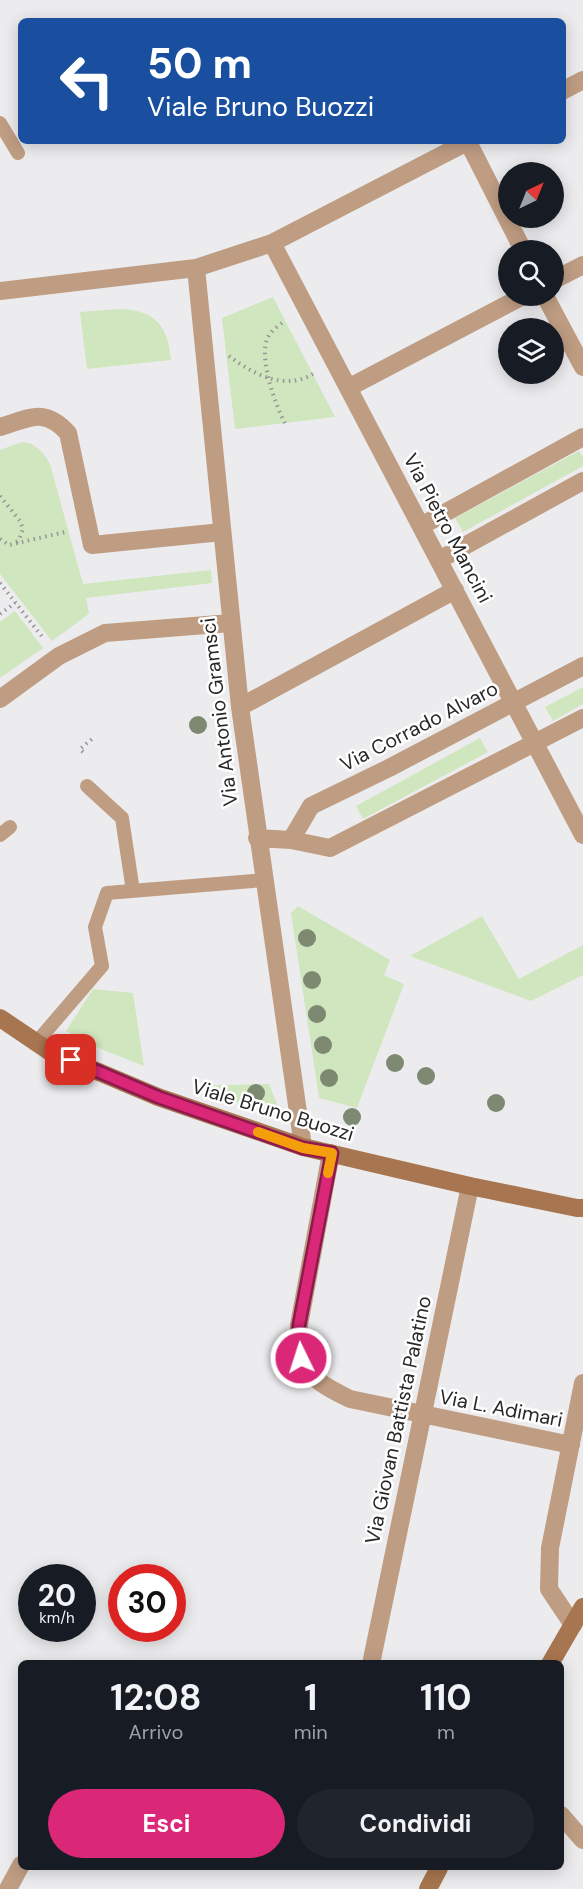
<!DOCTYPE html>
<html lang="it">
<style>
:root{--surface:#171b24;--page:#20242c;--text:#f1f3f6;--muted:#9ea1a6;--accent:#db2777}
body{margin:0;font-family:"DM Sans",sans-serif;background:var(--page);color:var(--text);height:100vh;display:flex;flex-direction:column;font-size:22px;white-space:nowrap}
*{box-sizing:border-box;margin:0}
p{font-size:20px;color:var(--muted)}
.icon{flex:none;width:33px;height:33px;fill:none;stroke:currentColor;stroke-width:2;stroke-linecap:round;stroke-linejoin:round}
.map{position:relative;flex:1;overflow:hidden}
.details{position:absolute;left:18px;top:1660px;width:546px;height:210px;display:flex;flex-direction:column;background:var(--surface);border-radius:9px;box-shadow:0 3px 15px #0003}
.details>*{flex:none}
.guide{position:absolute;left:18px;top:18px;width:548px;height:126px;border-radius:9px;box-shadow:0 3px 15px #0003;background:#1a4fa0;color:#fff;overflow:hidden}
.needle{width:39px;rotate:43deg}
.fabs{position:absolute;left:498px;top:162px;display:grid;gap:12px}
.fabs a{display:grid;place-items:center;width:66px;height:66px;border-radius:50%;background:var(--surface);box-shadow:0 3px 15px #0003;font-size:30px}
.speed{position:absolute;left:18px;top:1564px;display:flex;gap:12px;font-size:30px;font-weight:700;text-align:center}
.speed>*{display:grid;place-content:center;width:78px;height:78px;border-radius:50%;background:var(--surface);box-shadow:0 3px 15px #0003;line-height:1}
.speed small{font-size:15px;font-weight:400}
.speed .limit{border:9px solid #d22;background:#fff;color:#111}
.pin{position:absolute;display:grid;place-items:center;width:51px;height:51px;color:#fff;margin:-26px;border-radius:12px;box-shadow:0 3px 9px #0006}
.me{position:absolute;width:66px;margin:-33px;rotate:356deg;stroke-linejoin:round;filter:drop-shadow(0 0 4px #0008)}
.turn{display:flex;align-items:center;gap:21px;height:126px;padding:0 30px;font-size:27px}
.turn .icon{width:78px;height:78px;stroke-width:2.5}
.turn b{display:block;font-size:42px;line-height:51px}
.eta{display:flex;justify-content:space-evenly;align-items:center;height:102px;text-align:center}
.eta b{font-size:36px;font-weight:700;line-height:42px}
.primary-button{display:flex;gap:12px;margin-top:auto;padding:12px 30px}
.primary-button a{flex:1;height:69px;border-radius:36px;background:var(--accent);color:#fff;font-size:24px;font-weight:700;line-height:69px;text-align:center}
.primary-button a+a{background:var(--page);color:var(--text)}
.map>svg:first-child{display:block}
</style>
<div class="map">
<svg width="583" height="1889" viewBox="0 0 583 1889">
<rect width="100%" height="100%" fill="#ececee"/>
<!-- green -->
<path fill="#d0e6be" d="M 273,297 L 335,417 L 235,429 L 222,318 Z
M 121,309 C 156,311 168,326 171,360 L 87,369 L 80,312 Z
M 22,442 C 36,443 44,453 50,464 L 83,584 L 211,570 L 212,583 L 86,598 L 89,613 L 86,616 L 52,641 L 0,574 L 0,450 Z
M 579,451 L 583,457 L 583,466 L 463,532 L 455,518 Z
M 15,611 L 43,648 L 0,678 L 0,622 Z
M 583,687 L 583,704 L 553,721 L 545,707 Z
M 480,738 L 488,752 L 363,819 L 356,806 Z
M 298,906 L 390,960 L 384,975 L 404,984 L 357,1108 L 319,1098 L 291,913 Z
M 482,916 L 519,979 L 583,945 L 583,975 L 531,1001 L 410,956 Z
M 93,989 L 133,993 L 144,1066 L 101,1049 L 66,1031 Z
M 269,1084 L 283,1119 L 193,1086 Z"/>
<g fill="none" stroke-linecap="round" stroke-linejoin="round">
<!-- path -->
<path stroke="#969697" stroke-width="4" stroke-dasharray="1.5 4.5" stroke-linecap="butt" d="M 229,356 C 253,374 284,391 313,374
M 285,423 C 275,405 258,356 268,337 C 272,330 279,325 285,321
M 0,496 L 20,521 L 23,529 L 19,540 L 15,543
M 0,539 L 9,545 L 65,532
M 0,583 L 44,639
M 0,614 L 15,603
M 83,752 L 80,749 L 92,739"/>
<!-- lane -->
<path stroke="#bf9d83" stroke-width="14" d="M 0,123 L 18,153
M 87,786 L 122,818 L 133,891
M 0,835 L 10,827
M 36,1043 L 102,966 L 95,927 L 107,893 L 264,880"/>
<!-- street -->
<path stroke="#bf9d83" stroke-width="18" d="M 562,91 L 583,80
M 468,142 L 523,250
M 272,243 L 583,835
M 196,268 L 240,707 L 303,1147
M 554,280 L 583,265
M 0,291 L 196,268 L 272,243 L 469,141
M 545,296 L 583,367
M 348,388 L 523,296
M 0,427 C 31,418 44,407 68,433 L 92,545 L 222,532
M 421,526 L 583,437
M 439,560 L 583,481
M 0,699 L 59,656 L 105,633 L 231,623
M 240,707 L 455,590
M 257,838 L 291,840 L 311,806 L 389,768 L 583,666
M 291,840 L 330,848 L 583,718
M 331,1153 L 299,1325 C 296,1370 313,1381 350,1399 L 571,1445
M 573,1625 L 549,1589 L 550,1548 L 583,1383
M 371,1664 L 470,1186
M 561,1815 L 583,1840
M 8,1889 L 21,1865"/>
<!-- secondary -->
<path stroke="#a7754f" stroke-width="18" d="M 0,1018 L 49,1051 L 158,1097 L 303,1147 L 470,1186 L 577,1208 L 583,1208
M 550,1664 L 583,1607
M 428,1889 L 439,1868"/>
</g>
<!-- trees -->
<g fill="#7d8971">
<circle cx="198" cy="725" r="9"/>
<circle cx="307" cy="938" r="9"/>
<circle cx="312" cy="980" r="9"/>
<circle cx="317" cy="1014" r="9"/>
<circle cx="323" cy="1045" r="9"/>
<circle cx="395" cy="1063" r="9"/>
<circle cx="426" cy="1076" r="9"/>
<circle cx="329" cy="1078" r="9"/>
<circle cx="256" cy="1093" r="9"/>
<circle cx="496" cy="1103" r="9"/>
<circle cx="352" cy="1117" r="9"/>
</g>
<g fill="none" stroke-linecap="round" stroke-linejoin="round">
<!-- route casing -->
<g stroke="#8e194d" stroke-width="15">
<path id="route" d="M 71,1060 L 158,1097 L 303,1148 L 332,1153 L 299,1325 L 298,1342 L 301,1358"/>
</g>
<!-- route -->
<use href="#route" stroke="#db2777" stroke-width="10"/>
<!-- slow -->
<path stroke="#f59e0b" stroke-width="10" d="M 258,1132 L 303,1148 L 332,1153 L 328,1173"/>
</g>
<g text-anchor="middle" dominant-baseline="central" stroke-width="5" stroke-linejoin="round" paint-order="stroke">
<!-- street labels -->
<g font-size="20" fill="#282829" stroke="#fff">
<text transform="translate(448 528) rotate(62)">Via Pietro Mancini</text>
<text transform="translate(219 712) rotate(-97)">Via Antonio Gramsci</text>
<text transform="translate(419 726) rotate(-27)">Via Corrado Alvaro</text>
<text transform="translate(273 1110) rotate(17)">Viale Bruno Buozzi</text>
<text transform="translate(501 1408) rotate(11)">Via L. Adimari</text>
<text transform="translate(398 1420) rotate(-78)">Via Giovan Battista Palatino</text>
</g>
</g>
</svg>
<div class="fabs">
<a><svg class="needle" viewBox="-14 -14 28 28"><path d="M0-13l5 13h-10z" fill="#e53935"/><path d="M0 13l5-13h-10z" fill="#9ea1a6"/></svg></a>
<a><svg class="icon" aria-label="search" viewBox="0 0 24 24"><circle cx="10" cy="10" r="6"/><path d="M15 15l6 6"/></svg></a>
<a><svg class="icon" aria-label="layers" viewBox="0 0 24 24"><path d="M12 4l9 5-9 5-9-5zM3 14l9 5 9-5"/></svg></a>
</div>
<div class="speed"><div>20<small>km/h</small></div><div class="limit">30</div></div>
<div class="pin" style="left:71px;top:1060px;background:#d93025"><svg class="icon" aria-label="arrive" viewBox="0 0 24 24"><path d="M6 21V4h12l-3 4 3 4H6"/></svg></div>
<svg class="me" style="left:301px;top:1358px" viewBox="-20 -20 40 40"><circle r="17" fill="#db2777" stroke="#fff" stroke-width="3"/><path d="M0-11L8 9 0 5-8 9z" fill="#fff"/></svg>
<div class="guide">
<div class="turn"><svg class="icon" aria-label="left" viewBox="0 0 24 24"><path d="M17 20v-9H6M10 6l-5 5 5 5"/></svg><div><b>50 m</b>Viale Bruno Buozzi</div></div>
</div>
<section class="details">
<div class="eta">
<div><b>12:08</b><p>Arrivo</p></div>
<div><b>1</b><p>min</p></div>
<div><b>110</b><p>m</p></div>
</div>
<div class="primary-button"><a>Esci</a><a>Condividi</a></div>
</section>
</div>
